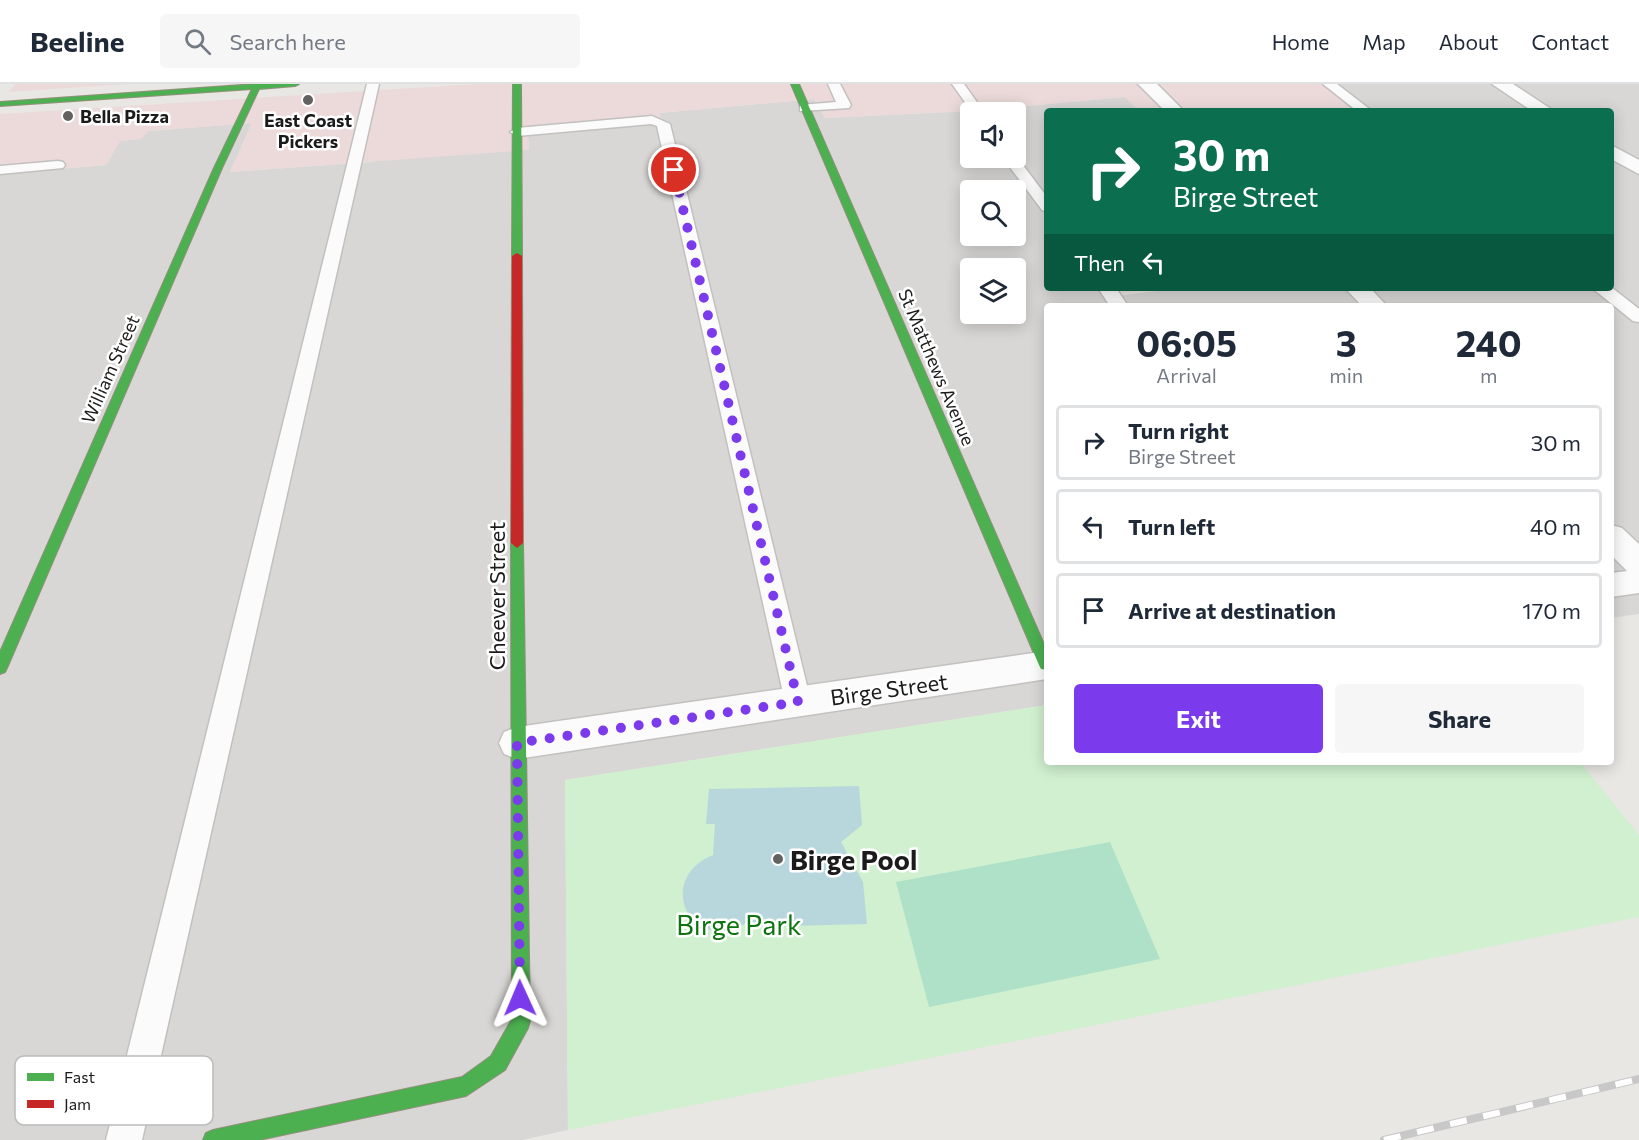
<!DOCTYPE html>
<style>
:root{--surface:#fff;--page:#f6f6f7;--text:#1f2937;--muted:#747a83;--line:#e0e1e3;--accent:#7c3aed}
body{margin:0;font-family:Commissioner,sans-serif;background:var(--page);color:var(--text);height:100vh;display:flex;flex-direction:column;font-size:22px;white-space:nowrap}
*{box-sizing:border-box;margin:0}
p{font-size:20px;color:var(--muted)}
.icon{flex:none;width:33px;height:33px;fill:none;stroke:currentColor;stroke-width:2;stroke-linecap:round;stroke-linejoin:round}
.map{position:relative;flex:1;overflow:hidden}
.drawer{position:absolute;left:1044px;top:219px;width:570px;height:462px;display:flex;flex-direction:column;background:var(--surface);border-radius:6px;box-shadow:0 3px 15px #0003}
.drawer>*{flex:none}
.guide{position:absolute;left:1044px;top:24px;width:570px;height:183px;border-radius:6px;box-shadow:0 3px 15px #0003;background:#0b6e4f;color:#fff;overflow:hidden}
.controls{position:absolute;left:960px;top:18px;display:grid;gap:12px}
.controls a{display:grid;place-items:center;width:66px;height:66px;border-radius:6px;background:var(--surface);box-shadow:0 3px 15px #0003;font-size:30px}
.pin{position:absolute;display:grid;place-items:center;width:51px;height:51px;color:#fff;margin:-26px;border:3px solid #fff;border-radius:50%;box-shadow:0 2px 6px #0007}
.me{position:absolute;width:66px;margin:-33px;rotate:359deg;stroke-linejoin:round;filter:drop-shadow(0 0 4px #0008)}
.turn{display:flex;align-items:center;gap:21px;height:126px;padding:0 30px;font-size:27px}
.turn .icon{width:78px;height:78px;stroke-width:2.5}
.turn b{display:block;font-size:42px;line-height:51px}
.then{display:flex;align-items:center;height:57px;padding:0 30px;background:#0003;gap:12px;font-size:22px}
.eta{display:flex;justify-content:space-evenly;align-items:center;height:102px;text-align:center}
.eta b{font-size:36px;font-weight:700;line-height:42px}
.cta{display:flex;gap:12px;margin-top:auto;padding:12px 30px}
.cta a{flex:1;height:69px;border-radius:6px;background:var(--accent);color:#fff;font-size:24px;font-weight:700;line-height:69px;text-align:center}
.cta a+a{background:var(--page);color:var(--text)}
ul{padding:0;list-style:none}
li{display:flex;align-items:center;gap:18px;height:75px;margin:0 12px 9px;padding:0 18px;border:3px solid var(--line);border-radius:6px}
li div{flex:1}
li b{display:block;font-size:22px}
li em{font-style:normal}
header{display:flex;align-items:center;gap:36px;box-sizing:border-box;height:84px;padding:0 30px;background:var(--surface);border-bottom:2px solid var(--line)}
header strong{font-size:28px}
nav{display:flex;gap:33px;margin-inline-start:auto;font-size:21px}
.search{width:420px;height:54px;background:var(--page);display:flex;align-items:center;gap:15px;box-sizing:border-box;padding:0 21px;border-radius:6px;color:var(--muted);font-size:22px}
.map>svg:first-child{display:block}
</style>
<header>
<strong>Beeline</strong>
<div class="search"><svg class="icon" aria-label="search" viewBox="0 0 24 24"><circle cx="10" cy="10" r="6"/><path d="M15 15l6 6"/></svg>Search here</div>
<nav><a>Home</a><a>Map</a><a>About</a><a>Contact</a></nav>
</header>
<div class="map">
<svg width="1639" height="1056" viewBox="0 0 1639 1056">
<rect width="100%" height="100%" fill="#e9e7e3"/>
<!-- residential -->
<path fill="#d8d7d5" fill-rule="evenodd" d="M 1338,0 L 1639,0 L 1639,530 L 1611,534 L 1611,222 L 1047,222 L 1047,621 L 565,696 L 568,1046 L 522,1056 L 0,1056 L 0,90 L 106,81 L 120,57 L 140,55 L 148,47 L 252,39 L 230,88 L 371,78 L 379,74 L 529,65 L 527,44 L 662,36 L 659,29 L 814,15 L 825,34 L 971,27 L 970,74 L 1005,74 L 1047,132 L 1047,204 L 1100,204 L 1107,213 L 1183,204 L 1611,204 L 1611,27 L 1373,27 ZM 970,106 L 1016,106 L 1016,152 L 970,152 ZM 970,184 L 1016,184 L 1016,230 L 970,230 Z"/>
<!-- commercial -->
<path fill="#ebdad9" d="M 15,0 L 128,0 L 8,8 Z
M 477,0 L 1338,0 L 1373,27 L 1139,27 L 1125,13 L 971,27 L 825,34 L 814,15 L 659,29 L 662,36 L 528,44 L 529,66 L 230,88 L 252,39 L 149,47 L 141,55 L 120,57 L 106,81 L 0,90 L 0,30 Z"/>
<!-- religious -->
<path fill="#d7d6d5" d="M 1125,13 L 1139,27 L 1047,27 L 1047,132 L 1005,74 L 1016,74 L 1016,28 L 971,27 Z"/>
<!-- park -->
<path fill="#d0f0cf" d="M 1047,621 L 1047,678 L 1580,678 L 1639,751 L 1639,833 L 568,1046 L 565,696 Z"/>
<!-- pitch -->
<path fill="#afe0c8" d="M 1110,758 L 1160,875 L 929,923 L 896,798 Z"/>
<!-- water -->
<path fill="#b7d7dc" d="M 859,702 L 862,741 L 841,758 L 863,798 L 867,840 L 751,843 L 748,838 C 690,873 654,795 713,771 L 715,740 L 706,740 L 709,705 Z"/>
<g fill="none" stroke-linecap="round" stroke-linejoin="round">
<!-- lane casing -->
<g stroke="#c2c1bf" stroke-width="3">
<path id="lane" d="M 367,0 L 379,0 L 142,1056 L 106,1056 Z
M 828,0 L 840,0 L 851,21 L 849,24 L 800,27 L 800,21 L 836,18 Z
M 952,0 L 964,0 L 984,28 L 972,28 Z
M 1323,0 L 1337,0 L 1372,27 L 1357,27 Z
M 652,32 L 670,40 L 811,618 L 807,626 L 798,629 L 789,626 L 785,618 L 657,42 L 651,40 L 517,52 L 510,48 L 517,44 Z
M 1016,72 L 1047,113 L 1047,128 L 1042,126 L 1003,74 Z
M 58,77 L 63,78 L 65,81 L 63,84 L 0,90 L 0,82 Z
M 1611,203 L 1639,225 L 1639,238 L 1633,237 L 1592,204 Z
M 1098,204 L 1116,204 L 1128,222 L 1110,222 Z"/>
</g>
<!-- street casing -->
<g stroke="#c2c1bf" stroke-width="3">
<path id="street" d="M 1138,0 L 1157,0 L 1184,27 L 1165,27 Z
M 1492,0 L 1513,0 L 1554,27 L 1532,27 Z
M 1611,61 L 1639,76 L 1639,90 L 1611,75 Z
M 1345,204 L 1370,204 L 1387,222 L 1362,222 Z
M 1611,441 L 1622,444 L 1639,460 L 1639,509 L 1611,513 L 1611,489 L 1627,487 L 1611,471 Z
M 1047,567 L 1047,595 L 517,675 L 504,670 L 499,659 L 504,648 L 517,643 Z"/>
</g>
<!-- fast casing -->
<g stroke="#91917c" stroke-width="2">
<path id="fast" d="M 256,0 L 299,0 L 295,2 L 259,5 L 222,84 L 7,584 L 5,588 L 0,590 L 0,568 L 214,84 L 252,5 L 0,22 L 0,18 Z
M 513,0 L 521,0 L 522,172 L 517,175 L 512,172 Z
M 791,0 L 799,0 L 1047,567 L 1047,586 L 1041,585 L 1039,581 Z
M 517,454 L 523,459 L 530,937 L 528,944 L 505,986 L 466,1012 L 259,1056 L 203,1056 L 206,1049 L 213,1046 L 462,993 L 491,972 L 512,935 L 511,459 Z"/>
</g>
<!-- jam casing -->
<g stroke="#91917c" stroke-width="2">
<path id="jam" d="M 517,169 L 522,172 L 523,459 L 517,464 L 511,459 L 512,172 Z"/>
</g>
<!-- lane -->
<use href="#lane" fill="#fcfbfb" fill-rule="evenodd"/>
<!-- street -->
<use href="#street" fill="#fcfbfb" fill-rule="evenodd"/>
<!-- fast -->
<use href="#fast" fill="#4caf50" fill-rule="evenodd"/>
<!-- jam -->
<use href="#jam" fill="#c62828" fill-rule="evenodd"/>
<!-- rail casing -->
<g stroke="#c9c8c8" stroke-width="8">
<path id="rail" d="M 1384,1056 L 1639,995"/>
</g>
<!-- rail -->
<use href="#rail" stroke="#fff" stroke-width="6" stroke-dasharray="17" stroke-linecap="butt"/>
</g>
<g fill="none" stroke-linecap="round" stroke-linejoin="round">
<!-- route -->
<path stroke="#7c3aed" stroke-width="10" stroke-dasharray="0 18" d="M 520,914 L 517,659 L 798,618 L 674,86"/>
</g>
<!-- markers -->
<g fill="#636261" stroke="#fff" stroke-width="2">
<circle cx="308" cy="16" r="6"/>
<circle cx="68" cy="32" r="6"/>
<circle cx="778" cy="775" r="6"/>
</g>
<g text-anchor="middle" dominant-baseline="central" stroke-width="5" stroke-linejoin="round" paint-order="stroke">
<!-- far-poi labels -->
<g font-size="18" font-weight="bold" fill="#1b1b1b" stroke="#fff" text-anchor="start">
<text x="80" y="32">Bella Pizza</text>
<text x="308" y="36" text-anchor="middle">East Coast<tspan x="308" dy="21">Pickers</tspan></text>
</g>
<!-- far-street labels -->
<g font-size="18" fill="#1b1b1b" stroke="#fff">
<text transform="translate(937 283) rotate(67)">St Matthews Avenue</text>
<text transform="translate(110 285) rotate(-66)">William Street</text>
</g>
<!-- street labels -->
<g font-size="22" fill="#1b1b1b" stroke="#fff">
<text transform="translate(496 512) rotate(-90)">Cheever Street</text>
<text transform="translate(889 605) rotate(-8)">Birge Street</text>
</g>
<!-- near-poi labels -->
<g font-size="27" font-weight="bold" fill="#1b1b1b" stroke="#fff" text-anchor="start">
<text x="790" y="775">Birge Pool</text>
</g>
<!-- near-park labels -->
<g font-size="27" fill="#0e7410" stroke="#fff">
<text x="739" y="840">Birge Park</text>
</g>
</g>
<!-- legend -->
<rect x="15" y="972" width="198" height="69" rx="9" fill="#fff" stroke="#bbb" stroke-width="1.5"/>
<rect x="27" y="989" width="27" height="8" fill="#4caf50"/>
<rect x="27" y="1016" width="27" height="8" fill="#c62828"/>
<g font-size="16" fill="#1b1b1b">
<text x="64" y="999">Fast</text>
<text x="64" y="1026">Jam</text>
</g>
</svg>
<div class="controls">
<a><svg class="icon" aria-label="sound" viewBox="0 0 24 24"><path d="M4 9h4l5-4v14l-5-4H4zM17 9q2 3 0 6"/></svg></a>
<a><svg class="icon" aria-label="search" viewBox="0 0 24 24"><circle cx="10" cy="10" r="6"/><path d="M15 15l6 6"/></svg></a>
<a><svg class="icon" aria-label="layers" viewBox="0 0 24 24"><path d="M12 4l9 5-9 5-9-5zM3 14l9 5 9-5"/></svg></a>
</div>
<div class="pin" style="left:674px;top:86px;background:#d93025"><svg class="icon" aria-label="arrive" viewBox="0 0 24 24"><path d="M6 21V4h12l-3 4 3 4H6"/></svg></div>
<svg class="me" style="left:520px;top:914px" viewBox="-20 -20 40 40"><path d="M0-17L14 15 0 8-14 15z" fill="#7c3aed" stroke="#fff" stroke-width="4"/></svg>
<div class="guide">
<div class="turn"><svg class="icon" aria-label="right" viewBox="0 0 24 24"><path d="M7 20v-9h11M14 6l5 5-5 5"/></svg><div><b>30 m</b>Birge Street</div></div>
<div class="then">Then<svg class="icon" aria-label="left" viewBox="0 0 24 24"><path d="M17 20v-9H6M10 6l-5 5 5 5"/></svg></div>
</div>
<section class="drawer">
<div class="eta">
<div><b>06:05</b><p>Arrival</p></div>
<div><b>3</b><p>min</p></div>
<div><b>240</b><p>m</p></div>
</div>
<ul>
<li><svg class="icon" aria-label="right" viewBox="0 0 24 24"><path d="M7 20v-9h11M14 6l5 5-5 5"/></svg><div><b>Turn right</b><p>Birge Street</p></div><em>30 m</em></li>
<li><svg class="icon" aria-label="left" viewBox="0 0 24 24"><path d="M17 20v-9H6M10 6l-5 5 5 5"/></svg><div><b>Turn left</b></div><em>40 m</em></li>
<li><svg class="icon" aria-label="arrive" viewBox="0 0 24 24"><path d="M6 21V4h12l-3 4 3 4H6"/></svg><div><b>Arrive at destination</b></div><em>170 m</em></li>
</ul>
<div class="cta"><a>Exit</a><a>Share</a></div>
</section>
</div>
